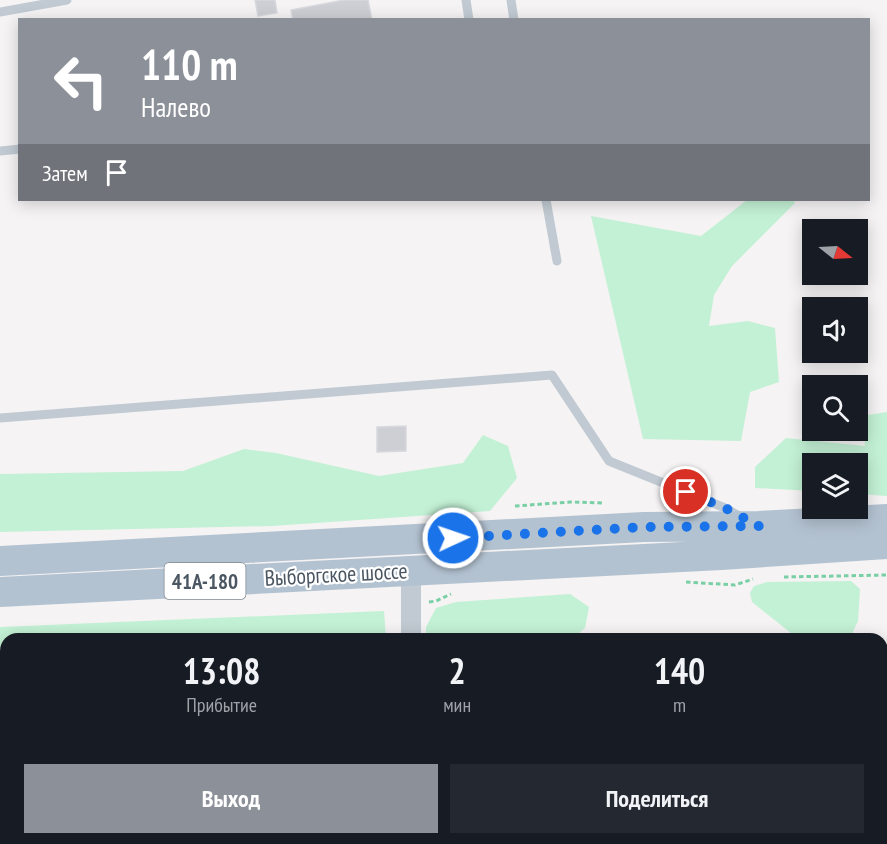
<!DOCTYPE html>
<html lang="ru">
<meta charset="utf-8">
<style>
:root{--surface:#171b24;--page:#242831;--text:#f1f3f6;--muted:#9ea1a6;--accent:#8c9099}
body{margin:0;font-family:"PT Sans Narrow",sans-serif;background:var(--page);color:var(--text);height:100vh;display:flex;flex-direction:column;font-size:22px;white-space:nowrap}
*{box-sizing:border-box;margin:0}
p{font-size:20px;color:var(--muted)}
.icon{flex:none;width:33px;height:33px;fill:none;stroke:currentColor;stroke-width:2;stroke-linecap:round;stroke-linejoin:round}
.map{position:relative;flex:1;overflow:hidden}
.side{position:absolute;left:0px;top:633px;width:888px;height:212px;display:flex;flex-direction:column;background:var(--surface);border-radius:18px 18px 0 0;box-shadow:0 3px 15px #0003}
.side>*{flex:none}
.top-card{position:absolute;left:18px;top:18px;width:852px;height:183px;border-radius:0px;box-shadow:0 3px 15px #0003;background:#8c9099;color:#fff;overflow:hidden}
.needle{width:39px;rotate:108deg}
.buttons{position:absolute;left:802px;top:219px;display:grid;gap:12px}
.buttons a{display:grid;place-items:center;width:66px;height:66px;border-radius:0px;background:var(--surface);box-shadow:0 3px 15px #0003;font-size:30px}
.pin{position:absolute;display:grid;place-items:center;width:51px;height:51px;color:#fff;margin:-26px;border:3px solid #fff;border-radius:50%;box-shadow:0 2px 6px #0007}
.me{position:absolute;width:66px;margin:-33px;rotate:87deg;stroke-linejoin:round;filter:drop-shadow(0 0 4px #0008)}
.turn{display:flex;align-items:center;gap:21px;height:126px;padding:0 24px;font-size:27px}
.turn .icon{width:78px;height:78px;stroke-width:2.5}
.turn b{display:block;font-size:42px;line-height:51px}
.then{display:flex;align-items:center;height:57px;padding:0 24px;background:#0003;gap:12px;font-size:22px}
.eta{display:flex;justify-content:space-evenly;align-items:center;height:102px;text-align:center}
.eta b{font-size:36px;font-weight:800;line-height:42px}
.primary-button{display:flex;gap:12px;margin-top:auto;padding:12px 24px}
.primary-button a{flex:1;height:69px;border-radius:0px;background:var(--accent);color:#fff;font-size:24px;font-weight:800;line-height:69px;text-align:center}
.primary-button a+a{background:var(--page);color:var(--text)}
.map>svg:first-child{display:block}
</style>
<div class="map">
<svg width="887" height="844" viewBox="0 0 887 844">
<rect width="100%" height="100%" fill="#f5f3f3"/>
<!-- green -->
<path fill="#c3f1d5" d="M 747,200 L 793,200 L 795,203 L 732,266 L 714,295 L 709,326 L 748,321 L 775,328 L 779,382 L 750,392 L 741,441 L 643,439 L 591,216 L 701,236 Z
M 887,412 L 887,496 L 858,494 L 858,464 L 813,464 L 813,491 L 755,488 L 755,467 L 786,438 L 865,446 L 862,416 Z
M 483,435 L 508,446 L 517,478 L 490,511 L 272,526 L 0,532 L 0,474 L 183,471 L 244,449 L 276,453 L 379,476 L 463,463 Z
M 851,581 L 860,589 L 858,621 L 852,634 L 807,639 L 792,634 L 752,602 L 750,593 L 754,586 L 767,582 Z
M 570,594 L 589,607 L 585,628 L 572,639 L 426,639 L 426,627 L 436,608 L 456,602 Z
M 384,611 L 386,639 L 6,639 L 6,831 L 0,832 L 0,627 Z
M 882,763 L 887,763 L 887,844 L 771,844 L 769,839 L 882,838 Z
M 431,838 L 730,838 L 732,844 L 425,844 Z"/>
<!-- building -->
<path fill="#cdcfd5" stroke="#d7d9de" stroke-width="1.5" d="M 255,0 L 275,0 L 277,13 L 258,16 Z
M 344,0 L 368,0 L 372,20 L 293,20 L 291,10 Z
M 406,426 L 406,451 L 377,452 L 377,427 Z
M 882,680 L 887,680 L 887,700 L 882,700 Z"/>
<g fill="none" stroke-linecap="round" stroke-linejoin="round">
<!-- path -->
<path stroke="#7ad0a6" stroke-width="3" stroke-dasharray="4.5 3" stroke-linecap="butt" d="M 515,506 L 571,502 L 602,503
M 784,577 L 887,575
M 686,582 L 735,585 L 753,579
M 429,602 L 436,601 L 451,594"/>
<!-- lane -->
<path stroke="#c1cad2" stroke-width="9" d="M 466,0 L 469,20
M 511,0 L 514,20
M 0,12 L 67,0
M 0,151 L 20,149
M 546,200 L 557,261
M 0,418 L 552,375 L 609,461 L 725,508 L 741,517"/>
<!-- street -->
<path stroke="#c1cad2" stroke-width="20" d="M 411,570 L 411,639
M 38,844 L 98,838
M 244,844 L 252,838"/>
<!-- primary -->
<path stroke="#b3c2d1" stroke-width="30" d="M 0,561 L 644,527 L 759,526 L 887,519
M 0,592 L 721,555 L 887,544"/>
</g>
<g fill="none" stroke-linecap="round" stroke-linejoin="round">
<!-- route -->
<path stroke="#1a73e8" stroke-width="10" stroke-dasharray="0 18" d="M 453,538 L 644,527 L 759,526 L 725,508 L 686,492"/>
</g>
<g text-anchor="middle" dominant-baseline="central" stroke-width="4.5" stroke-linejoin="round" paint-order="stroke">
<!-- shield labels -->
<rect fill="#fff" stroke="#808990" stroke-width="1.5" x="164.5" y="563" width="81" height="36" rx="4.5"/>
<g font-size="21" font-weight="bold" fill="#4a5661">
<text x="205" y="581">41А-180</text>
</g>
<!-- street labels -->
<g font-size="22" fill="#4a5661" stroke="#fff">
<text transform="translate(336 574) rotate(-3)">Выборгское шоссе</text>
</g>
</g>
</svg>
<div class="buttons">
<a><svg class="needle" viewBox="-14 -14 28 28"><path d="M0-13l5 13h-10z" fill="#e53935"/><path d="M0 13l5-13h-10z" fill="#9ea1a6"/></svg></a>
<a><svg class="icon" aria-label="sound" viewBox="0 0 24 24"><path d="M4 9h4l5-4v14l-5-4H4zM17 9q2 3 0 6"/></svg></a>
<a><svg class="icon" aria-label="search" viewBox="0 0 24 24"><circle cx="10" cy="10" r="6"/><path d="M15 15l6 6"/></svg></a>
<a><svg class="icon" aria-label="layers" viewBox="0 0 24 24"><path d="M12 4l9 5-9 5-9-5zM3 14l9 5 9-5"/></svg></a>
</div>
<div class="pin" style="left:686px;top:492px;background:#d93025"><svg class="icon" aria-label="arrive" viewBox="0 0 24 24"><path d="M6 21V4h12l-3 4 3 4H6"/></svg></div>
<svg class="me" style="left:453px;top:538px" viewBox="-20 -20 40 40"><circle r="17" fill="#1a73e8" stroke="#fff" stroke-width="3"/><path d="M0-11L8 9 0 5-8 9z" fill="#fff"/></svg>
<div class="top-card">
<div class="turn"><svg class="icon" aria-label="left" viewBox="0 0 24 24"><path d="M17 20v-9H6M10 6l-5 5 5 5"/></svg><div><b>110 m</b>Налево</div></div>
<div class="then">Затем<svg class="icon" aria-label="arrive" viewBox="0 0 24 24"><path d="M6 21V4h12l-3 4 3 4H6"/></svg></div>
</div>
<section class="side">
<div class="eta">
<div><b>13:08</b><p>Прибытие</p></div>
<div><b>2</b><p>мин</p></div>
<div><b>140</b><p>m</p></div>
</div>
<div class="primary-button"><a>Выход</a><a>Поделиться</a></div>
</section>
</div>
